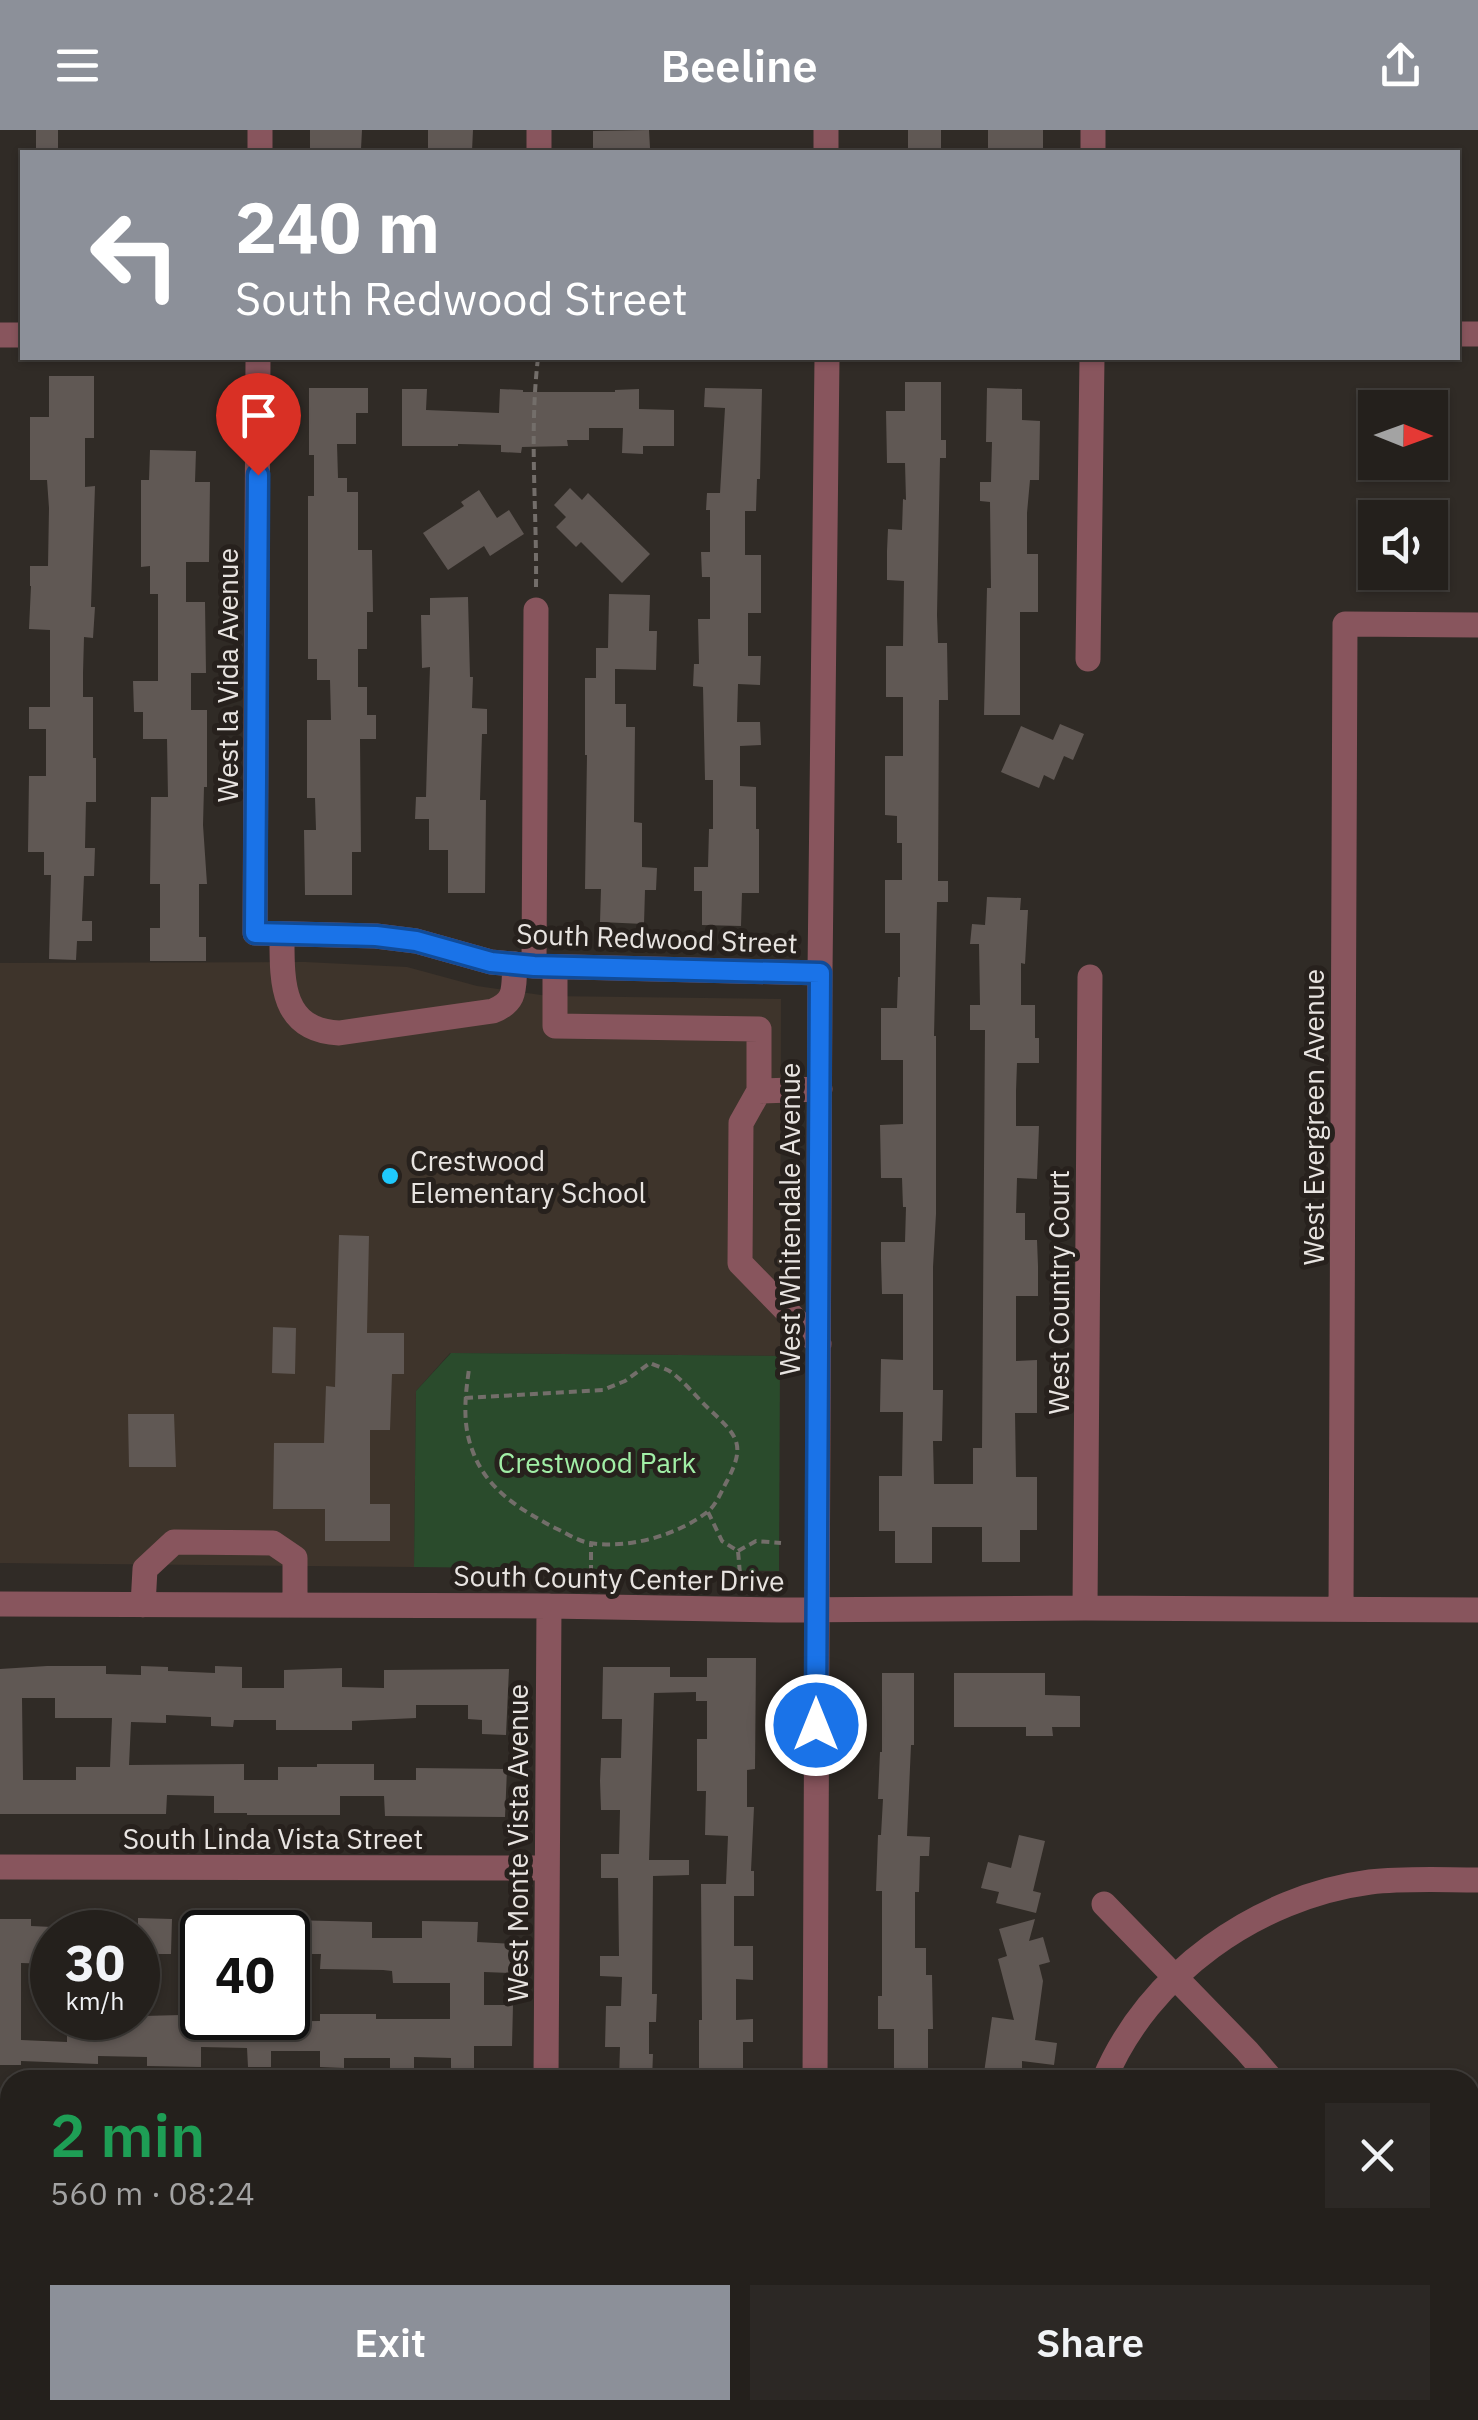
<!DOCTYPE html>
<meta charset="utf-8">
<style>
:root{--surface:#24201c;--page:#2c2825;--text:#f1f3f6;--muted:#a3a3a3;--line:#413e3b;--accent:#8c9099}
body{margin:0;font-family:"IBM Plex Sans",sans-serif;background:var(--page);color:var(--text);height:100vh;display:flex;flex-direction:column;font-size:38px;white-space:nowrap}
*{box-sizing:border-box;margin:0}
p{font-size:32px;color:var(--muted)}
.icon{flex:none;width:55px;height:55px;fill:none;stroke:currentColor;stroke-width:2;stroke-linecap:round;stroke-linejoin:round}
.map{position:relative;flex:1;overflow:hidden}
.details{position:absolute;left:0px;top:1940px;width:1480px;height:350px;display:flex;flex-direction:column;background:var(--surface);border-radius:30px 30px 0 0;box-shadow:0 2px 8px #0004,0 0 0 2px var(--line)}
.details>*{flex:none}
.hud{position:absolute;left:20px;top:20px;width:1440px;height:210px;border-radius:0px;box-shadow:0 2px 8px #0004,0 0 0 2px var(--line);background:#8c9099;color:#fff;overflow:hidden}
.needle{width:65px;rotate:91deg}
.fabs{position:absolute;left:1358px;top:260px;display:grid;gap:20px}
.fabs a{display:grid;place-items:center;width:90px;height:90px;border-radius:0px;background:var(--surface);box-shadow:0 2px 8px #0004,0 0 0 2px var(--line);font-size:50px}
.speed{position:absolute;left:30px;top:1780px;display:flex;gap:20px;font-size:50px;font-weight:700;text-align:center}
.speed>*{display:grid;place-content:center;width:130px;height:130px;border-radius:50%;background:var(--surface);box-shadow:0 2px 8px #0004,0 0 0 2px var(--line);line-height:1}
.speed small{font-size:25px;font-weight:400}
.speed .limit{border:5px solid #111;border-radius:15px;background:#fff;color:#111}
.pin{position:absolute;display:grid;place-items:center;width:85px;height:85px;color:#fff;margin:-102px -42px;border-radius:50% 50% 50% 0;rotate:-45deg;box-shadow:0 0 10px #0007}
.pin .icon{rotate:45deg}
.me{position:absolute;width:110px;margin:-55px;rotate:0deg;stroke-linejoin:round;filter:drop-shadow(0 0 8px #0008)}
.turn{display:flex;align-items:center;gap:35px;height:210px;padding:0 50px;font-size:45px}
.turn .icon{width:130px;height:130px;stroke-width:2.5}
.turn b{display:block;font-size:70px;line-height:85px}
.round{display:grid;place-items:center;flex:none;width:105px;height:105px;border-radius:0px;background:var(--page)}
.headline{display:flex;align-items:center;justify-content:space-between;height:170px;padding:0 50px}
h1{font-size:60px;font-weight:600;line-height:75px;color:#1e9e55}
.action{display:flex;gap:20px;margin-top:auto;padding:20px 50px}
.action a{flex:1;height:115px;border-radius:0px;background:var(--accent);color:#fff;font-size:40px;font-weight:600;line-height:115px;text-align:center}
.action a+a{background:var(--page);color:var(--text)}
header{display:flex;justify-content:space-between;align-items:center;height:130px;padding:0 50px;background:var(--accent);color:#fff;font-size:45px;font-weight:600}
.map>svg:first-child{display:block}
</style>
<header><svg class="icon" aria-label="menu" viewBox="0 0 24 24"><path d="M4 6h16M4 12h16M4 18h16"/></svg>Beeline<svg class="icon" aria-label="share" viewBox="0 0 24 24"><path d="M12 15V3M7 8l5-5 5 5M5 13v7h14v-7"/></svg></header>
<div class="map">
<svg width="1478" height="2290" viewBox="0 0 1478 2290">
<rect width="100%" height="100%" fill="#302b26"/>
<!-- built -->
<path fill="#3e342b" d="M 305,832 L 407,837 L 477,856 L 548,866 L 781,869 L 780,1226 L 450,1223 L 416,1261 L 414,1437 L 0,1433 L 0,833 Z"/>
<!-- green -->
<path fill="#2a4b2c" d="M 451,1223 L 780,1226 L 779,1441 L 414,1437 L 416,1261 Z"/>
<!-- building -->
<path fill="#605854" fill-rule="evenodd" d="M 36,0 L 58,0 L 58,22 L 36,22 Z
M 310,0 L 362,0 L 361,19 L 310,18 Z
M 428,0 L 473,0 L 472,21 L 428,20 Z
M 649,0 L 650,18 L 623,18 L 623,22 L 593,22 L 593,1 Z
M 908,0 L 941,0 L 941,22 L 908,22 Z
M 988,0 L 1043,0 L 1043,22 L 988,22 Z
M 49,246 L 94,246 L 94,308 L 85,308 L 85,357 L 95,356 L 91,477 L 95,477 L 93,508 L 84,507 L 83,543 L 83,567 L 93,567 L 93,628 L 96,628 L 96,672 L 86,672 L 85,718 L 95,718 L 94,746 L 84,746 L 82,791 L 92,791 L 92,811 L 77,811 L 76,830 L 49,829 L 51,745 L 44,745 L 44,722 L 28,722 L 29,646 L 46,646 L 46,599 L 29,599 L 29,577 L 50,577 L 50,500 L 29,499 L 31,456 L 30,456 L 30,436 L 48,436 L 49,378 L 47,350 L 30,350 L 30,287 L 49,287 Z
M 905,252 L 941,252 L 941,310 L 946,310 L 946,328 L 940,328 L 937,485 L 938,513 L 947,513 L 948,570 L 939,570 L 938,751 L 948,751 L 948,772 L 937,772 L 934,906 L 936,906 L 936,1084 L 933,1137 L 933,1260 L 943,1260 L 942,1311 L 933,1311 L 934,1354 L 973,1354 L 973,1318 L 982,1318 L 985,900 L 970,900 L 970,875 L 980,875 L 979,814 L 970,814 L 972,794 L 985,795 L 987,767 L 1021,768 L 1020,780 L 1028,780 L 1025,834 L 1021,833 L 1021,875 L 1035,875 L 1035,908 L 1039,908 L 1039,933 L 1017,933 L 1016,961 L 1016,996 L 1039,996 L 1037,1049 L 1017,1048 L 1016,1083 L 1025,1083 L 1025,1110 L 1037,1110 L 1038,1136 L 1038,1166 L 1016,1166 L 1016,1231 L 1037,1230 L 1037,1283 L 1015,1283 L 1016,1347 L 1037,1347 L 1037,1400 L 1020,1400 L 1020,1432 L 982,1432 L 982,1397 L 932,1397 L 932,1433 L 895,1433 L 895,1401 L 879,1401 L 879,1346 L 902,1346 L 903,1282 L 880,1282 L 881,1229 L 903,1230 L 903,1164 L 882,1164 L 881,1129 L 881,1112 L 905,1112 L 906,1077 L 903,1077 L 902,1048 L 881,1048 L 880,995 L 903,994 L 903,930 L 881,930 L 881,878 L 897,878 L 898,847 L 900,847 L 900,803 L 885,803 L 885,750 L 902,750 L 902,713 L 897,713 L 897,686 L 885,685 L 885,626 L 903,626 L 903,567 L 886,567 L 886,516 L 903,516 L 904,451 L 887,450 L 887,421 L 888,399 L 902,400 L 903,369 L 906,370 L 905,333 L 887,333 L 886,281 L 905,281 Z
M 309,258 L 368,258 L 368,283 L 356,283 L 356,314 L 337,314 L 338,348 L 347,348 L 347,362 L 358,362 L 358,420 L 372,420 L 373,482 L 367,482 L 367,519 L 358,519 L 358,557 L 367,557 L 367,585 L 376,585 L 376,609 L 360,609 L 361,722 L 352,722 L 352,765 L 305,765 L 304,700 L 316,700 L 315,668 L 307,668 L 307,590 L 331,590 L 330,550 L 317,550 L 317,529 L 308,529 L 308,366 L 314,366 L 314,325 L 309,325 Z
M 705,258 L 762,259 L 760,349 L 757,349 L 756,381 L 745,381 L 745,425 L 761,425 L 761,483 L 748,483 L 748,526 L 761,526 L 760,555 L 738,554 L 737,592 L 760,592 L 761,615 L 740,616 L 740,656 L 756,657 L 756,699 L 759,699 L 759,763 L 742,763 L 741,796 L 702,795 L 702,761 L 694,761 L 694,737 L 708,737 L 709,699 L 713,699 L 713,650 L 705,650 L 703,557 L 693,556 L 694,534 L 699,534 L 698,489 L 710,489 L 710,447 L 702,447 L 701,422 L 710,422 L 710,380 L 706,380 L 707,363 L 720,363 L 725,278 L 704,277 Z
M 987,258 L 1022,259 L 1022,290 L 1040,291 L 1039,350 L 1030,350 L 1027,383 L 1027,424 L 1038,424 L 1038,482 L 1020,482 L 1020,585 L 984,585 L 987,458 L 991,458 L 990,372 L 980,371 L 980,352 L 991,352 L 992,312 L 986,312 Z
M 402,259 L 427,259 L 426,280 L 499,283 L 500,259 L 523,260 L 523,262 L 615,262 L 615,260 L 639,259 L 639,279 L 674,280 L 674,316 L 643,316 L 643,324 L 622,323 L 623,298 L 589,298 L 589,310 L 567,310 L 568,316 L 522,317 L 521,323 L 501,322 L 501,315 L 458,314 L 458,316 L 402,316 Z
M 150,320 L 196,321 L 195,352 L 210,352 L 209,432 L 186,432 L 186,472 L 205,472 L 206,543 L 191,543 L 191,580 L 207,580 L 207,657 L 204,657 L 203,695 L 207,754 L 199,754 L 199,807 L 206,807 L 206,831 L 150,831 L 150,798 L 160,798 L 160,754 L 150,754 L 151,667 L 168,667 L 167,609 L 143,609 L 143,582 L 134,582 L 133,551 L 158,551 L 158,464 L 150,464 L 150,436 L 141,437 L 141,350 L 149,350 Z
M 570,358 L 582,370 L 588,363 L 650,424 L 622,453 L 581,412 L 576,417 L 556,397 L 566,387 L 554,375 Z
M 479,360 L 497,388 L 509,380 L 524,404 L 490,426 L 484,416 L 448,440 L 423,403 L 464,376 L 461,372 Z
M 609,464 L 650,465 L 649,501 L 657,501 L 656,540 L 615,539 L 615,574 L 626,574 L 626,597 L 635,597 L 634,692 L 642,693 L 642,737 L 657,738 L 656,760 L 645,760 L 644,794 L 600,792 L 601,759 L 585,759 L 587,625 L 585,625 L 585,548 L 596,548 L 596,518 L 608,518 Z
M 468,467 L 470,547 L 473,547 L 472,578 L 487,579 L 487,604 L 482,604 L 480,670 L 486,670 L 485,763 L 448,763 L 448,720 L 429,720 L 429,689 L 415,689 L 416,667 L 426,667 L 427,629 L 430,537 L 422,538 L 421,485 L 430,485 L 430,468 Z
M 1060,594 L 1084,604 L 1073,630 L 1064,626 L 1054,650 L 1044,645 L 1039,658 L 1001,642 L 1021,596 L 1053,610 Z
M 339,1105 L 369,1106 L 367,1203 L 404,1203 L 404,1244 L 392,1244 L 390,1300 L 370,1300 L 370,1374 L 390,1374 L 390,1411 L 325,1411 L 325,1379 L 273,1379 L 274,1313 L 324,1313 L 326,1256 L 335,1257 Z
M 273,1197 L 296,1198 L 295,1244 L 272,1243 Z
M 128,1284 L 174,1284 L 176,1337 L 129,1337 Z
M 707,1528 L 756,1528 L 755,1639 L 747,1640 L 747,1677 L 754,1677 L 751,1741 L 754,1741 L 754,1766 L 734,1766 L 734,1816 L 753,1816 L 753,1850 L 736,1849 L 736,1890 L 753,1889 L 753,1912 L 743,1912 L 743,1948 L 699,1948 L 699,1890 L 702,1890 L 701,1754 L 726,1754 L 728,1706 L 705,1705 L 706,1661 L 697,1661 L 697,1609 L 707,1609 L 707,1571 L 696,1571 L 696,1562 L 654,1563 L 649,1730 L 689,1730 L 689,1745 L 653,1746 L 652,1864 L 657,1864 L 656,1892 L 649,1892 L 649,1924 L 653,1924 L 652,1950 L 619,1950 L 620,1917 L 605,1917 L 606,1876 L 621,1876 L 622,1847 L 600,1846 L 600,1826 L 619,1826 L 618,1748 L 601,1748 L 601,1724 L 619,1724 L 620,1680 L 601,1680 L 600,1651 L 601,1628 L 621,1628 L 622,1589 L 602,1589 L 603,1537 L 670,1537 L 670,1547 L 707,1547 Z
M 47,1536 L 106,1536 L 106,1544 L 141,1545 L 141,1536 L 168,1537 L 168,1541 L 215,1543 L 215,1536 L 242,1537 L 242,1558 L 284,1558 L 284,1540 L 342,1538 L 342,1557 L 384,1558 L 384,1540 L 509,1539 L 506,1605 L 482,1604 L 482,1590 L 468,1589 L 468,1575 L 416,1575 L 416,1588 L 352,1591 L 352,1600 L 276,1600 L 276,1590 L 234,1590 L 233,1597 L 211,1596 L 211,1587 L 166,1585 L 166,1593 L 131,1592 L 129,1635 L 244,1634 L 244,1650 L 278,1650 L 278,1637 L 317,1637 L 317,1634 L 374,1634 L 374,1650 L 416,1650 L 416,1638 L 507,1639 L 505,1687 L 385,1686 L 384,1666 L 340,1666 L 340,1685 L 247,1685 L 247,1683 L 214,1683 L 214,1666 L 167,1665 L 166,1684 L 0,1684 L 0,1539 ZM 22,1568 L 55,1568 L 55,1588 L 112,1588 L 110,1637 L 76,1637 L 76,1650 L 23,1650 Z
M 882,1543 L 914,1543 L 914,1615 L 911,1615 L 907,1706 L 930,1707 L 929,1726 L 920,1726 L 919,1762 L 915,1762 L 915,1818 L 926,1818 L 926,1845 L 932,1845 L 933,1899 L 928,1899 L 928,1950 L 894,1950 L 894,1899 L 878,1899 L 878,1866 L 882,1866 L 882,1761 L 876,1761 L 878,1705 L 881,1705 L 883,1669 L 878,1669 L 880,1622 L 882,1622 Z
M 954,1543 L 1045,1543 L 1045,1565 L 1080,1566 L 1080,1597 L 1052,1597 L 1053,1606 L 1026,1606 L 1026,1597 L 954,1597 Z
M 1019,1705 L 1045,1711 L 1033,1761 L 1041,1763 L 1036,1783 L 996,1773 L 999,1762 L 981,1758 L 988,1732 L 1011,1738 Z
M 138,1788 L 172,1789 L 171,1824 L 138,1824 Z
M 0,1789 L 31,1789 L 31,1796 L 52,1797 L 52,1834 L 21,1833 L 21,1910 L 67,1912 L 67,1888 L 181,1885 L 240,1888 L 240,1892 L 320,1891 L 320,1884 L 376,1884 L 376,1889 L 450,1889 L 450,1853 L 393,1853 L 392,1841 L 383,1840 L 320,1839 L 321,1824 L 288,1824 L 288,1790 L 372,1792 L 372,1808 L 422,1808 L 422,1791 L 478,1792 L 477,1812 L 514,1814 L 513,1843 L 484,1842 L 484,1875 L 513,1875 L 512,1916 L 474,1916 L 474,1939 L 451,1939 L 451,1928 L 414,1927 L 414,1939 L 390,1939 L 390,1928 L 344,1928 L 344,1938 L 320,1937 L 320,1921 L 271,1921 L 271,1937 L 248,1937 L 247,1918 L 201,1917 L 201,1937 L 147,1936 L 147,1927 L 98,1926 L 98,1934 L 21,1931 L 21,1935 L 0,1935 Z
M 1035,1789 L 1029,1811 L 1043,1807 L 1050,1832 L 1039,1835 L 1043,1851 L 1035,1910 L 1057,1913 L 1054,1935 L 1022,1931 L 1022,1950 L 983,1950 L 992,1887 L 1014,1890 L 998,1829 L 1007,1826 L 999,1799 Z
M 202,1811 L 202,1840 L 179,1840 L 179,1812 Z"/>
<g fill="none" stroke-linecap="round" stroke-linejoin="round">
<!-- path -->
<path stroke="#736e6a" stroke-width="4" stroke-dasharray="8 5" stroke-linecap="butt" d="M 536,457 C 537,380 529,304 538,228
M 465,1268 L 603,1260 L 625,1251 L 650,1233 C 656,1236 665,1238 671,1242 C 685,1252 697,1268 710,1280 C 738,1306 746,1315 727,1351 C 721,1362 716,1376 706,1383 C 675,1406 628,1419 590,1413 C 577,1411 567,1403 555,1398 C 521,1380 487,1360 473,1322 C 462,1295 465,1267 469,1239
M 708,1382 L 722,1411 L 738,1421 L 740,1444
M 738,1421 L 756,1411 L 781,1413
M 591,1443 L 591,1413"/>
<!-- minor -->
<path stroke="#88555d" stroke-width="25" d="M 826,0 L 826,22
M 260,22 L 260,0
M 539,22 L 539,0
M 1093,22 L 1093,0
M 1458,204 L 1478,204
M 0,205 L 22,205
M 258,228 L 255,803 L 376,806 L 416,811 L 491,832 L 534,836 L 820,843
M 1088,529 L 1092,228
M 282,804 C 282,851 280,900 339,903 L 493,881 C 518,871 513,857 515,834
M 534,836 L 536,480
M 555,837 L 555,896 L 759,899 L 759,961 L 741,993 L 740,1133 L 819,1214
M 759,961 L 820,959
M 0,1474 L 549,1476 L 780,1480 L 1085,1478 L 1478,1480
M 143,1475 L 145,1439 L 174,1412 L 273,1413 L 295,1428 L 295,1475
M 1085,1478 L 1090,847
M 1341,1479 L 1345,494 L 1478,495
M 0,1737 L 546,1738
M 1104,1774 L 1247,1921 L 1272,1950
M 546,1950 L 549,1476
M 815,1950 L 820,843 L 827,228
M 1104,1950 C 1148,1844 1257,1767 1370,1752 C 1406,1748 1442,1750 1478,1750
M 0,1988 L 10,1988
M 546,2280 L 546,2290
M 264,2290 L 264,2280
M 813,2290 L 813,2280
M 1076,2290 L 1076,2280
M 1328,2290 L 1328,2280"/>
</g>
<g fill="none" stroke-linecap="round" stroke-linejoin="round">
<!-- route casing -->
<g stroke="#114b97" stroke-width="25">
<path id="route" d="M 258,345 L 255,803 L 376,806 L 416,811 L 491,832 L 534,836 L 820,843 L 816,1595"/>
</g>
<!-- route -->
<use href="#route" stroke="#1a73e8" stroke-width="18"/>
</g>
<!-- markers -->
<circle fill="#1fc9fd" stroke="#27211d" stroke-width="4" cx="390" cy="1046" r="10"/>
<g text-anchor="middle" dominant-baseline="central" stroke-width="10" stroke-linejoin="round" paint-order="stroke">
<!-- street labels -->
<g font-size="28" fill="#e8e4e1" stroke="#27211d">
<text transform="translate(227 545) rotate(-90)">West la Vida Avenue</text>
<text transform="translate(657 808) rotate(2)">South Redwood Street</text>
<text transform="translate(1313 987) rotate(-90)">West Evergreen Avenue</text>
<text transform="translate(789 1089) rotate(-90)">West Whitendale Avenue</text>
<text transform="translate(1058 1162) rotate(-90)">West Country Court</text>
<text transform="translate(619 1448) rotate(1)">South County Center Drive</text>
<text x="273" y="1708">South Linda Vista Street</text>
<text transform="translate(517 1713) rotate(-90)">West Monte Vista Avenue</text>
</g>
<!-- poi labels -->
<g font-size="28" fill="#e8e4e1" stroke="#27211d" text-anchor="start">
<text x="410" y="1030">Crestwood<tspan x="410" dy="32">Elementary School</tspan></text>
</g>
<!-- park labels -->
<g font-size="28" fill="#a1eea6" stroke="#27211d">
<text x="597" y="1332">Crestwood Park</text>
</g>
</g>
</svg>
<div class="fabs">
<a><svg class="needle" viewBox="-14 -14 28 28"><path d="M0-13l5 13h-10z" fill="#e53935"/><path d="M0 13l5-13h-10z" fill="#a3a3a3"/></svg></a>
<a><svg class="icon" aria-label="sound" viewBox="0 0 24 24"><path d="M4 9h4l5-4v14l-5-4H4zM17 9q2 3 0 6"/></svg></a>
</div>
<div class="speed"><div>30<small>km/h</small></div><div class="limit">40</div></div>
<div class="pin" style="left:258px;top:345px;background:#d93025"><svg class="icon" aria-label="arrive" viewBox="0 0 24 24"><path d="M6 21V4h12l-3 4 3 4H6"/></svg></div>
<svg class="me" style="left:816px;top:1595px" viewBox="-20 -20 40 40"><circle r="17" fill="#1a73e8" stroke="#fff" stroke-width="3"/><path d="M0-11L8 9 0 5-8 9z" fill="#fff"/></svg>
<div class="hud">
<div class="turn"><svg class="icon" aria-label="left" viewBox="0 0 24 24"><path d="M17 20v-9H6M10 6l-5 5 5 5"/></svg><div><b>240 m</b>South Redwood Street</div></div>
</div>
<section class="details">
<div class="headline"><div><h1>2 min</h1><p>560 m · 08:24</p></div><a class="round"><svg class="icon" aria-label="close" viewBox="0 0 24 24"><path d="M6 6l12 12M18 6L6 18"/></svg></a></div>
<div class="action"><a>Exit</a><a>Share</a></div>
</section>
</div>
